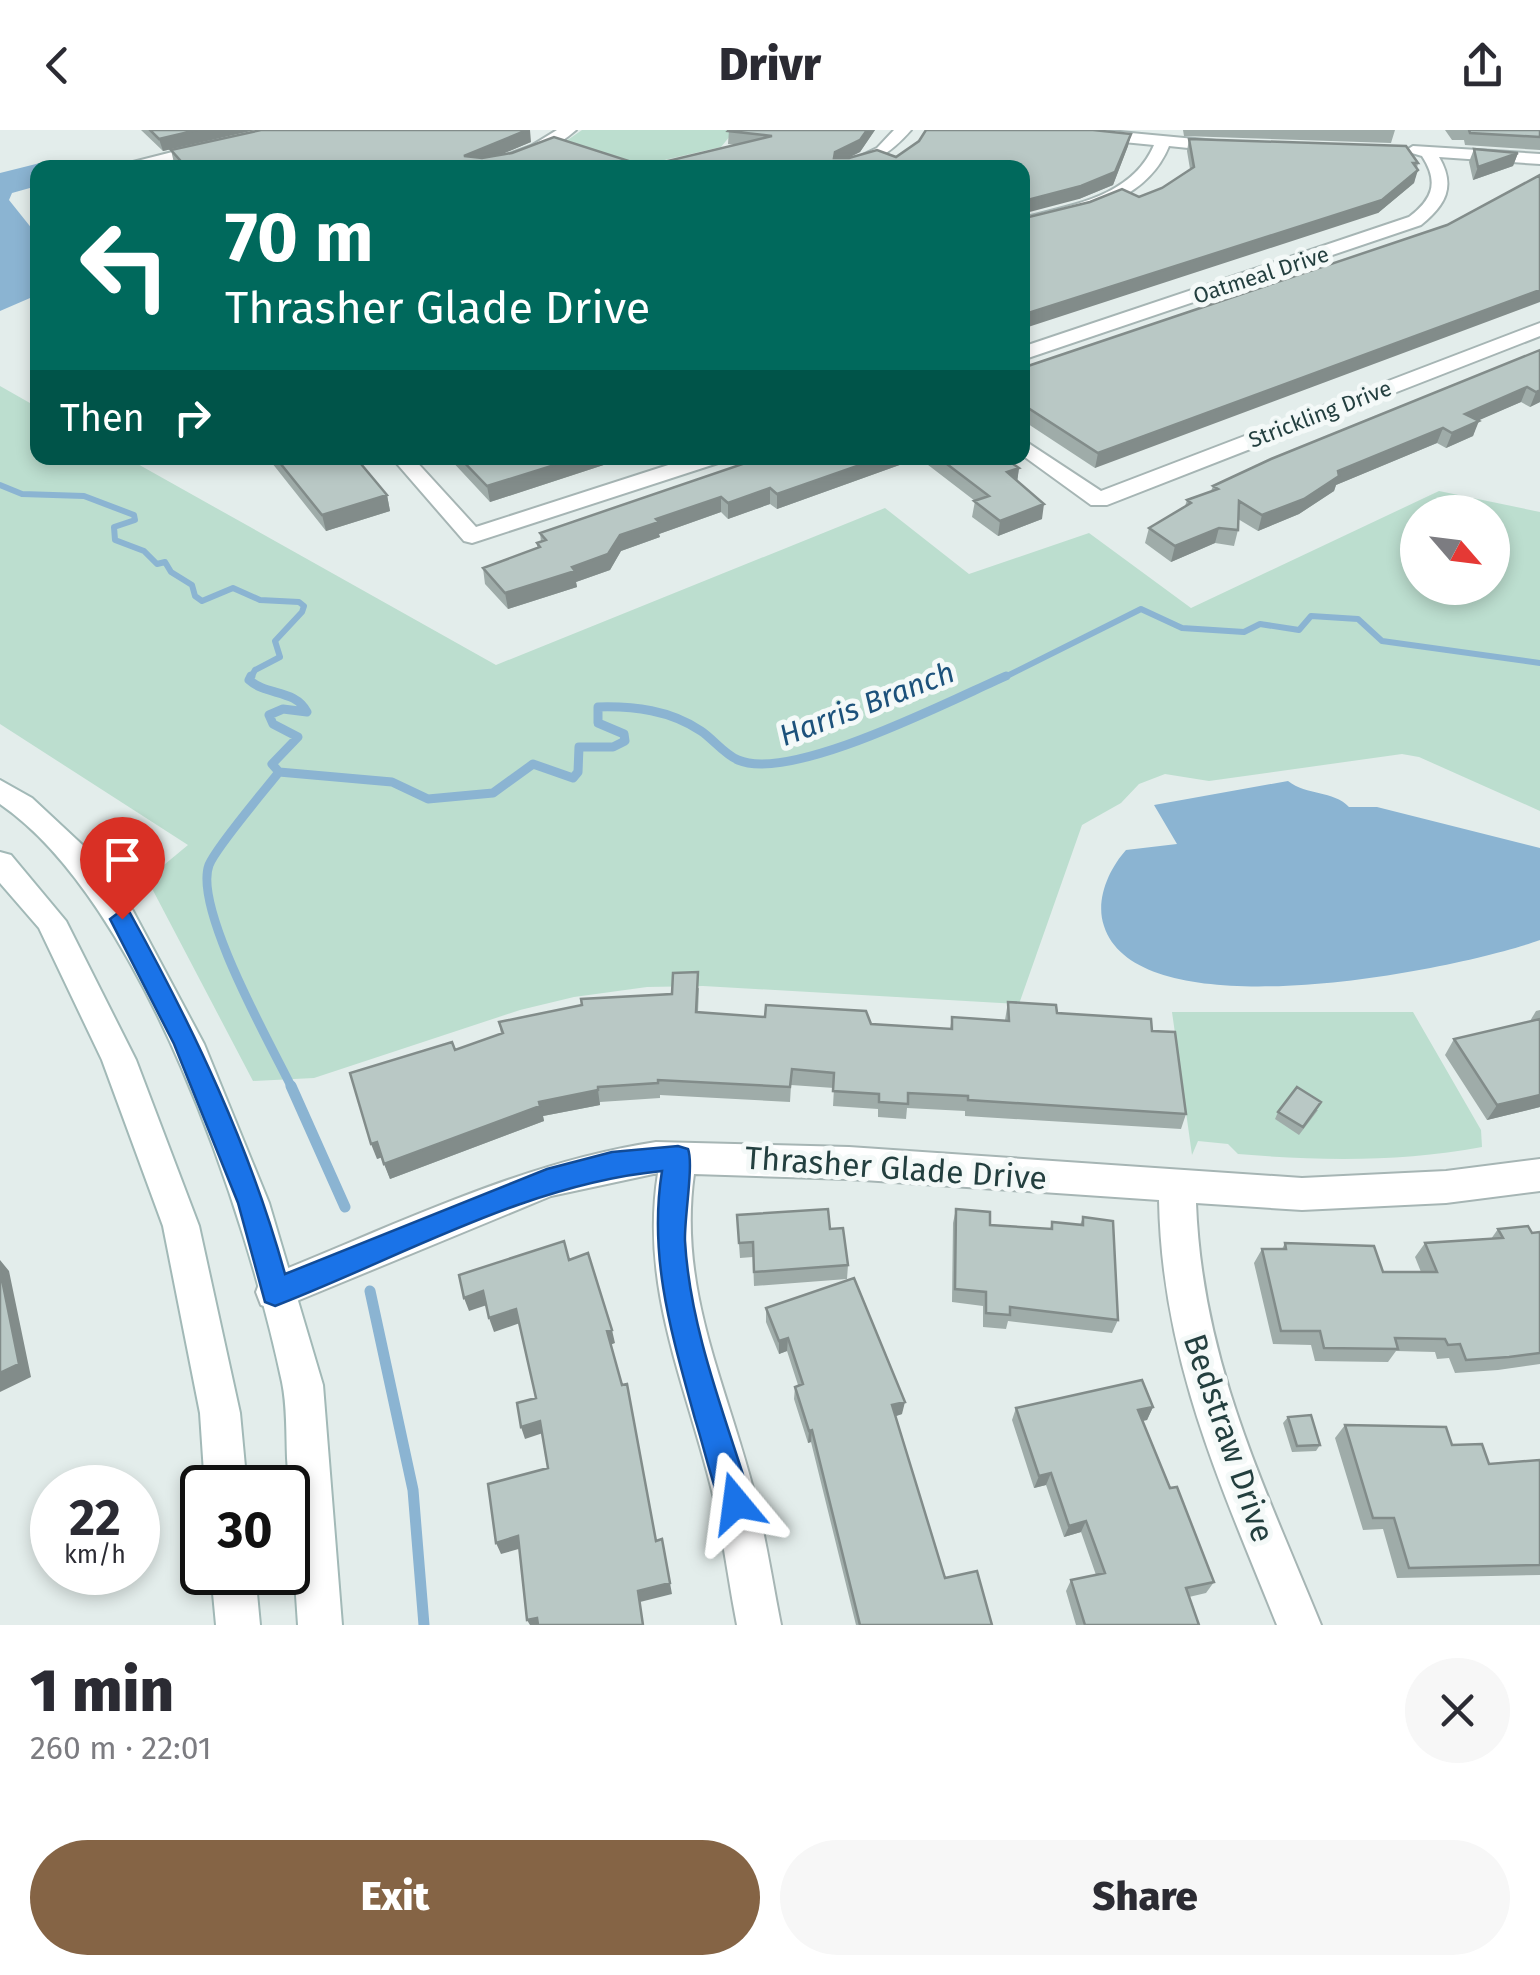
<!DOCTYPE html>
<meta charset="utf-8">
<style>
:root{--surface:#fff;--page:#f7f7f7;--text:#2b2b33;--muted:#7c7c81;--accent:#856445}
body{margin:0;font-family:"Fira Sans",sans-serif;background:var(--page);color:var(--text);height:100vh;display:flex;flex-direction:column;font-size:38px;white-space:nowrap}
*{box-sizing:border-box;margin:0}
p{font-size:32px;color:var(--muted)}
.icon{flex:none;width:55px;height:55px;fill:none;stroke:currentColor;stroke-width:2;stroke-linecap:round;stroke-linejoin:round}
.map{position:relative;height:1495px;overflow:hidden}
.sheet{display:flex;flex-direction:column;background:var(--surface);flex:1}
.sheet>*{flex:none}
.top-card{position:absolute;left:30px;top:30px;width:1000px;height:305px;border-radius:20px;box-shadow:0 5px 15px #0003;background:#00695c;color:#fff;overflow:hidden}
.needle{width:65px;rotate:118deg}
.tools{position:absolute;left:1400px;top:365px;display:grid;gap:20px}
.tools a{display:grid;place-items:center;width:110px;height:110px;border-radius:50%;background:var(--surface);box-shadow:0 5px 15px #0003;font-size:50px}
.speed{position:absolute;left:30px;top:1335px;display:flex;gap:20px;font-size:50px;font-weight:700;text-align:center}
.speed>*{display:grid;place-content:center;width:130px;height:130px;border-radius:50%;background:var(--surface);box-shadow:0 5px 15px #0003;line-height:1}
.speed small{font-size:25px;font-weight:400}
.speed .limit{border:5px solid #111;border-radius:15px;background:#fff;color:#111}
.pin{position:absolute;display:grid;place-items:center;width:85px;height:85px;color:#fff;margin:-102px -42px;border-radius:50% 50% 50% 0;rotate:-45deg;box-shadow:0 0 10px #0007}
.pin .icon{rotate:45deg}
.me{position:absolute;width:110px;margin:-55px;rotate:344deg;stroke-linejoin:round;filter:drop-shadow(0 0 8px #0008)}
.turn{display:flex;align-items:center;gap:35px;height:210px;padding:0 30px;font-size:45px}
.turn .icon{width:130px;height:130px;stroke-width:2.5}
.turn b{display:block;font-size:70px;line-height:85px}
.then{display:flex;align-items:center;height:95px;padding:0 30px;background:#0003;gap:20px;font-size:38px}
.round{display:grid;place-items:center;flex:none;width:105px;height:105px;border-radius:52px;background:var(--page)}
.overview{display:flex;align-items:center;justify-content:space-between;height:170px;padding:0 30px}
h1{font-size:60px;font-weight:800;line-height:75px}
.button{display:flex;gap:20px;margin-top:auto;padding:20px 30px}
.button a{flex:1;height:115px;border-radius:60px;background:var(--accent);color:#fff;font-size:40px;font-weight:800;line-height:115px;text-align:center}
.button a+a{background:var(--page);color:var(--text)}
header{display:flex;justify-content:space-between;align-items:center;height:130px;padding:0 30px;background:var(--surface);font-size:45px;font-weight:800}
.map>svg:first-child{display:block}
</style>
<header><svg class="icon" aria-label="back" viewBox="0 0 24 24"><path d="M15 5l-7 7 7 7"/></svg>Drivr<svg class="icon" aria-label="share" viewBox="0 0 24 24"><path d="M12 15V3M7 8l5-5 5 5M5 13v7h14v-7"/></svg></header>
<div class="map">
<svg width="1540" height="1495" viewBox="0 0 1540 1495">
<rect width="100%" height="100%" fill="#e3edeb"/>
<!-- green -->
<path fill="#bcdecf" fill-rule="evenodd" d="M 582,0 L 735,0 L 721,17 L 634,37 L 556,18 Z
M 0,256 L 37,277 L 38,328 L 127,328 L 496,535 L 885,378 L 969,444 L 1089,403 L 1191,478 L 1439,361 L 1540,382 L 1540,681 L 1419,627 L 1402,624 L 1209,651 L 1165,644 L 1139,654 L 1121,673 L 1082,695 L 1019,874 L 703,856 L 647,857 L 574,867 L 520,880 L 314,948 L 253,951 L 147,749 L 188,715 L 0,594 ZM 1418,382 L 1492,382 L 1492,458 L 1418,458 Z
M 1172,882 L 1413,882 L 1481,1000 L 1482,1017 C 1401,1032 1321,1031 1238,1024 L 1228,1014 L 1198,1011 L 1192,1025 Z"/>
<!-- water -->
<path fill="#8bb4d2" d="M 48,31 L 84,37 L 38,38 L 37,56 L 12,63 L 9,70 L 37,105 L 37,165 L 0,181 L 0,43 Z
M 1288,651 C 1307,666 1333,660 1349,677 L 1377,677 L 1540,718 L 1540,810 C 1460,839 1139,905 1104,796 C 1095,770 1109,739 1126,720 L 1177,714 L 1154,675 Z"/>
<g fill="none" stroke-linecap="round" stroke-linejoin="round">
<!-- stream-far2 -->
<path stroke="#8bb4d2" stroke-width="6" d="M 0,355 L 22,364 L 84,366 L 134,385 L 135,390 L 114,397 L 115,410 L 144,421 L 157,434 L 165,432 L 171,442 L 192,455 L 195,466 L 202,471 L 233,458 L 260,470 L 299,472 L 304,476 L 302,482 L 275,511 L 280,527 L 255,540 L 250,549
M 1001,549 L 1141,479 L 1182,498 L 1244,502 L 1260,494 L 1299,500 L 1311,486 L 1358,489 L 1382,511 L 1540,533"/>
<!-- stream-far1 -->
<path stroke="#8bb4d2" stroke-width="9" d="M 251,546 L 249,550 C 267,566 295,559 307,582 L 283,579 L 269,585 L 273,594 L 298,607 L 272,634 L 279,642 L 392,652 L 428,669 L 493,663 L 533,634 L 573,648 L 578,642 L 579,617 L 613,617 L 625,611 L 624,604 L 598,593 L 598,577 C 634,576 670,580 701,601 C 713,609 724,624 738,630 C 791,653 951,570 1006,546
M 279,642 C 264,661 216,717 209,735 C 193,778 271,915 292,958"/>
<!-- stream -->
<path stroke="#8bb4d2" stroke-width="11" d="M 291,956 L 345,1077
M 370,1161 L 413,1360 L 424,1495"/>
<!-- minor casing -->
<g stroke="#a6b5b4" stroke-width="4">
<path id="minor" d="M 557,0 L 576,0 C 548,25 507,38 470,38 L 531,16 Z
M 894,0 L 911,0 C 890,24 869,38 836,38 L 877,18 Z
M 1044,0 L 1099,0 L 1227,12 L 1235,17 L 1227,22 L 1169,16 C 1145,75 1078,84 1022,98 L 1022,88 C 1072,75 1132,67 1154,15 L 1052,5 Z
M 212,12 L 217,14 L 217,20 L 141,37 L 133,32 Z
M 1413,16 L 1540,24 L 1540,34 L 1439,27 C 1456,56 1446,75 1421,95 L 1022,230 L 1022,217 L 1409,87 C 1433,69 1439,52 1422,26 L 1405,21 Z
M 1540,193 L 1540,206 L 1107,375 L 1091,375 L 1022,325 L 1022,309 L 1101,361 Z
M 392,328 L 413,328 L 476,397 L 690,328 L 721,328 L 718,333 L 472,413 L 464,411 Z
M 656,1012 L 849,1017 L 1302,1048 L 1446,1041 L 1540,1029 L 1540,1061 L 1446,1073 L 1302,1080 L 1196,1073 C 1202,1230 1263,1353 1321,1495 L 1277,1495 C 1219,1351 1162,1228 1159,1070 L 849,1049 L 694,1044 C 677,1163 730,1261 757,1374 C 767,1414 773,1455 781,1495 L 737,1495 C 729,1455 724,1413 715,1373 C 689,1260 639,1162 658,1043 L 551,1066 L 275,1180 L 261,1175 L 256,1162 L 261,1149 C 390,1098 518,1033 656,1012 Z"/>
</g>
<!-- secondary casing -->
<g stroke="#a2b9b7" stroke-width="4">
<path id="secondary" d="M 0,650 L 32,668 L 91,723 L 133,781 L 204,914 L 269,1073 L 323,1255 L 342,1495 L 298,1495 C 294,1439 291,1384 287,1328 C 286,1303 287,1276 282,1252 C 247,1086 143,772 0,674 Z
M 0,722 L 11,725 L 66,791 L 136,930 L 199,1096 L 240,1283 L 247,1358 L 205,1358 L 200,1283 L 163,1096 L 102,930 L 39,798 L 0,753 Z
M 211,1442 L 255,1442 L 260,1495 L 216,1495 Z"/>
</g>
<!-- minor -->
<use href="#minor" fill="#fff" fill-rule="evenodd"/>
<!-- secondary -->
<use href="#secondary" fill="#fff" fill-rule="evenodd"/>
</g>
<!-- wall -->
<path fill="#9faca9" d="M 141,0 L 255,0 L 163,21 Z
M 729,0 L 875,0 L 860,22 L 848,28 L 896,27 L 1131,4 L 1128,16 L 1113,55 L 1079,69 L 1022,38 L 178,38 L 174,33 L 171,20 L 531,12 L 497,26 L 629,31 L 630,37 L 643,37 L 736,15 L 728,14 Z
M 1183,0 L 1395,0 L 1391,13 L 1184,6 Z
M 1445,0 L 1540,0 L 1540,20 L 1465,15 L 1464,10 L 1452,10 Z
M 1189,9 L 1418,33 L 1414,53 L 1378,83 L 1025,88 L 1139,67 L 1162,58 L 1190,39 L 1187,21 Z
M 1474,19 L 1518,23 L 1513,36 L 1473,50 L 1469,32 Z
M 1447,95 L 1095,338 L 1022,290 L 1022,238 Z
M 1540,220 L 1540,272 L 1530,277 L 1521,272 L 1478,290 L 1473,306 L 1446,318 L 1437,313 L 1336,355 L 1334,361 L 1299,384 L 1258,401 L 1238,389 L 1238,400 L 1234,416 L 1215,413 L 1171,432 L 1145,413 L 1149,398 L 1185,376 L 1187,370 L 1211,361 L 1213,356 Z
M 268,328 L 356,328 L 387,365 L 390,381 L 326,401 Z
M 449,328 L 625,328 L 490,372 Z
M 760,328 L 1004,328 L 1019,338 L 1017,351 L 1042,389 L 998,406 L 972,387 L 975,371 L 919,328 L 777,379 L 770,374 L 728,389 L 721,382 L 659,404 L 660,407 L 621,421 L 610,440 L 576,452 L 577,457 L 508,479 L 485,454 L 483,438 L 537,418 L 537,413 L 541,412 L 540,403 Z
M 699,858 L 698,882 L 950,899 L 952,887 L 1005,890 L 1008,872 L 1057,883 L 1152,901 L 1186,984 L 1181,999 L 965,986 L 965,981 L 907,978 L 906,989 L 878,987 L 878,979 L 833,976 L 834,958 L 791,955 L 790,972 L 660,965 L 660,968 L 600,972 L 600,975 L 543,986 L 544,991 L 390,1049 L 382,1027 L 377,1029 L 455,920 L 501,904 L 499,892 Z
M 1540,880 L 1540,977 L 1487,990 L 1445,925 L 1454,909 L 1530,891 L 1536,881 Z
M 1318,980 L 1299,1005 L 1275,989 L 1278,982 Z
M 956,1079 L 990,1095 L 1050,1099 L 1052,1092 L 1080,1095 L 1083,1087 L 1118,1190 L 1112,1203 L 1008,1191 L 1006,1199 L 983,1197 L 983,1176 L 952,1172 L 953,1093 Z
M 737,1086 L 830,1099 L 848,1135 L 847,1149 L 754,1156 L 753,1127 L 740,1128 Z
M 1498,1099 L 1532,1103 L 1540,1102 L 1540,1234 L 1498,1240 L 1455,1243 L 1449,1228 L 1437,1229 L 1435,1222 L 1396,1221 L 1388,1232 L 1315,1231 L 1311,1215 L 1273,1214 L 1254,1133 L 1262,1119 L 1282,1119 L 1285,1113 L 1383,1142 L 1421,1142 L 1415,1127 L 1425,1113 L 1491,1109 Z
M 766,1178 L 902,1284 L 896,1286 L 945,1448 L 992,1495 L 856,1495 L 811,1312 L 808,1313 L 794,1269 L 795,1257 L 798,1255 L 787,1221 L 779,1224 L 766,1192 Z
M 1153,1277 L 1147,1290 L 1142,1291 L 1170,1358 L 1214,1452 L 1206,1463 L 1189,1467 L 1199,1495 L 1076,1495 L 1066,1461 L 1071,1450 L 1096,1445 L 1081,1402 L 1064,1407 L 1046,1355 L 1034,1358 L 1012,1290 L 1016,1278 Z
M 1288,1287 L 1320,1315 L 1316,1321 L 1292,1322 L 1283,1293 Z
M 1345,1295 L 1452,1315 L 1489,1334 L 1540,1330 L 1540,1445 L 1397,1448 L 1383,1399 L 1363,1400 L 1335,1308 Z"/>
<!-- shaded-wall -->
<path fill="#828c8a" d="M 197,0 L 255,0 L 163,21 L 159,9 Z
M 527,0 L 530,0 L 531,12 L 469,38 L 464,26 Z
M 867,0 L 875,0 L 860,22 L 834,35 L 833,38 L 835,22 Z
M 1131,4 L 1128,16 L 1113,55 L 1079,69 L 1022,84 L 1023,71 Z
M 1518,23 L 1513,36 L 1473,50 L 1478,37 Z
M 1418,40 L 1414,53 L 1378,83 L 1022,199 L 1022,185 Z
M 1540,160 L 1540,172 L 1095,338 L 1098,323 Z
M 1527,257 L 1521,272 L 1459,299 L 1465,284 Z
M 1540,260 L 1540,272 L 1530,277 L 1536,262 Z
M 1479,291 L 1473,306 L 1446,318 L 1452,303 Z
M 1443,298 L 1437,313 L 1336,355 L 1334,361 L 1299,384 L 1258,401 L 1262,385 L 1338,341 Z
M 577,328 L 625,328 L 490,372 L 487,356 Z
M 880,328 L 919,328 L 777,379 L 777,364 Z
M 1019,338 L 1017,353 L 1007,342 Z
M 770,358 L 770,374 L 728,389 L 728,373 Z
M 387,365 L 390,381 L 326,401 L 322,385 Z
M 721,367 L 721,382 L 659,404 L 660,407 L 621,421 L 610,440 L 576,452 L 577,457 L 508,479 L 505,463 L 572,437 L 620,405 L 656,389 Z
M 1044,374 L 1042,389 L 998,406 L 1000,391 Z
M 1219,398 L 1215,413 L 1171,432 L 1175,416 Z
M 598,960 L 600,975 L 543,986 L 544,991 L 390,1049 L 384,1034 L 539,972 Z
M 1540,965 L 1540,977 L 1487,990 L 1497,975 Z
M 377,1012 L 383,1027 L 377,1029 L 371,1014 Z
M 0,1130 L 9,1141 L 31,1247 L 0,1262 Z
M 483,1161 L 487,1175 L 469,1181 L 464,1168 Z
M 516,1179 L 520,1193 L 494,1202 L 489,1188 Z
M 612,1200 L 615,1213 L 610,1215 L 607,1201 Z
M 788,1208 L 787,1221 L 779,1224 L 779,1211 Z
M 905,1272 L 902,1284 L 890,1288 L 892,1275 Z
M 1153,1277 L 1147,1290 L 1132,1293 L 1138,1280 Z
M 540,1291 L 543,1303 L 525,1309 L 521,1297 Z
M 812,1300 L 811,1312 L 808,1313 L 809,1301 Z
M 1051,1343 L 1046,1355 L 1034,1358 L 1039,1346 Z
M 1086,1391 L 1081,1402 L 1064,1407 L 1069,1396 Z
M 518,1406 L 522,1418 L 501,1424 L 496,1413 Z
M 670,1453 L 672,1464 L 640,1472 L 643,1495 L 638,1461 Z
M 537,1488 L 540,1495 L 530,1495 L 527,1490 Z"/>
<!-- building -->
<path fill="#b9c8c5" stroke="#828c8a" stroke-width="2.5" d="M 150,0 L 197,0 L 159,9 Z
M 261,0 L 527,0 L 464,26 L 482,28 L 512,23 L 554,7 L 629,31 L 623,38 L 187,38 L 171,20 Z
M 729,0 L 867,0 L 860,10 L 835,22 L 834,28 L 849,28 L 877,20 L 896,27 L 919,11 L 926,0 L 1093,0 L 1131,4 L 1115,42 L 1081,56 L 1023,71 L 1022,72 L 1022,38 L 626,38 L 639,34 L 643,37 L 772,6 L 728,1 Z
M 1469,0 L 1540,0 L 1540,7 L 1470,3 Z
M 1189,9 L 1406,16 L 1418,33 L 1413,33 L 1418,40 L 1382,70 L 1022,185 L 1022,87 L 1025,88 L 1090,72 L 1122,59 L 1139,67 L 1162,58 L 1194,37 Z
M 1474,19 L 1518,23 L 1478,37 Z
M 1540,45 L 1540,160 L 1098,323 L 1022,274 L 1022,238 L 1447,95 Z
M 1540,220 L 1540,260 L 1536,262 L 1527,257 L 1465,284 L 1479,291 L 1452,303 L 1443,298 L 1338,341 L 1339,346 L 1304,369 L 1262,385 L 1239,371 L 1238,400 L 1219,398 L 1175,416 L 1149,398 L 1191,373 L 1187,370 L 1218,359 L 1213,356 L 1271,329 Z
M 276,328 L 356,328 L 387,365 L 322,385 Z
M 460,328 L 577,328 L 487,356 Z
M 760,328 L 880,328 L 777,364 L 770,358 L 728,373 L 721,367 L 656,389 L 659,392 L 620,405 L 608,424 L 572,437 L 575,441 L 505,463 L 483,438 L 540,417 L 537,413 L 546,410 L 540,403 Z
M 939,328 L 1004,328 L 1019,338 L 1007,342 L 1044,374 L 1000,391 L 974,371 L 989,366 Z
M 698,842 L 696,882 L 765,887 L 766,875 L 866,881 L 871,894 L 952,899 L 952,887 L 1009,891 L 1008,872 L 1056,875 L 1057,883 L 1151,889 L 1152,901 L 1175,902 L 1186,984 L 968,970 L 968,966 L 908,963 L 908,974 L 879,972 L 879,964 L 833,961 L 834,943 L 792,939 L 790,957 L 658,950 L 658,953 L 598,957 L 598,960 L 539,972 L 540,976 L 384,1034 L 377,1012 L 371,1014 L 350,943 L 452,912 L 455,920 L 503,903 L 499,892 L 582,875 L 581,869 L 672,864 L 673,843 Z
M 1540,889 L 1540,965 L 1497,975 L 1454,909 Z
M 1297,957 L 1321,972 L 1303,997 L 1278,982 Z
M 828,1079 L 830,1099 L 843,1098 L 848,1135 L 754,1142 L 753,1112 L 739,1113 L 737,1085 Z
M 956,1079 L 990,1082 L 990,1095 L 1052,1099 L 1052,1092 L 1083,1095 L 1083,1087 L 1113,1091 L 1118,1190 L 1010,1177 L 1010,1185 L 986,1183 L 986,1162 L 955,1159 Z
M 1528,1096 L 1532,1103 L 1540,1102 L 1540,1223 L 1509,1227 L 1466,1230 L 1460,1214 L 1448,1215 L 1445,1209 L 1395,1208 L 1398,1219 L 1324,1218 L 1320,1201 L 1281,1201 L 1262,1119 L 1286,1119 L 1285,1113 L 1374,1116 L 1383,1142 L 1437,1142 L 1425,1113 L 1503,1108 L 1498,1099 Z
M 564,1111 L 569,1130 L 588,1123 L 612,1200 L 607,1201 L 622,1255 L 627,1254 L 656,1411 L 662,1409 L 670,1453 L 638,1461 L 643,1495 L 538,1495 L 537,1488 L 527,1490 L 518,1406 L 496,1413 L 488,1354 L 548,1338 L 540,1291 L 521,1297 L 517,1273 L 536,1268 L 516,1179 L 489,1188 L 483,1161 L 464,1168 L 459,1145 Z
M 0,1140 L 19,1234 L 0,1243 Z
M 854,1148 L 905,1272 L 892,1275 L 945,1448 L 977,1441 L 992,1495 L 860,1495 L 812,1300 L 809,1301 L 795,1257 L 803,1254 L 788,1208 L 779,1211 L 766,1178 Z
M 1142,1250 L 1153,1277 L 1138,1280 L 1170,1358 L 1177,1357 L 1214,1452 L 1186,1458 L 1199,1495 L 1085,1495 L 1071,1450 L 1105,1443 L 1086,1391 L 1069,1396 L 1051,1343 L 1039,1346 L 1016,1278 Z
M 1311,1285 L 1320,1315 L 1297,1316 L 1288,1287 Z
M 1345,1295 L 1446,1297 L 1452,1315 L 1482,1314 L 1489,1334 L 1540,1330 L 1540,1435 L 1409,1438 L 1394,1388 L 1373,1388 Z"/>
<!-- route -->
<path fill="#1a73e8" stroke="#114b97" stroke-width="2.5" d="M 122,780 L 130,783 C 194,899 250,1017 285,1144 L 547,1039 L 612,1022 L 678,1016 L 688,1019 C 694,1034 684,1089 685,1111 C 690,1200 726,1288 752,1373 L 747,1384 L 736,1389 L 724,1384 C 712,1354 705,1321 695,1289 C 672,1205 648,1128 662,1041 C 526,1054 402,1127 275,1176 L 265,1172 L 238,1073 L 174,914 L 110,789 Z"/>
<g text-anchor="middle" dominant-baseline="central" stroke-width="10" stroke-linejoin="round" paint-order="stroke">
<!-- far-street labels -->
<g font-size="22" fill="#233f3f" stroke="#f4f9f8">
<text transform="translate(1261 145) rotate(-18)">Oatmeal Drive</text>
<text transform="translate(1320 284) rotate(-21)">Strickling Drive</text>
</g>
<!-- water labels -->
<g font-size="30" font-style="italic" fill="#1c517b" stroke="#f4f9f8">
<text transform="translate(867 574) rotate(-21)">Harris Branch</text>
</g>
<!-- near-street labels -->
<g font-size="32" fill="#233f3f" stroke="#f4f9f8">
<text transform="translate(896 1038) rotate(4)">Thrasher Glade Drive</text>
<text transform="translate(1229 1308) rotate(71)">Bedstraw Drive</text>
</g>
</g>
</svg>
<div class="tools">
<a><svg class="needle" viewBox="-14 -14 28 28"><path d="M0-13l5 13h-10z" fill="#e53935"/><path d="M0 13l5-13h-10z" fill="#7c7c81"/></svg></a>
</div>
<div class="speed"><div>22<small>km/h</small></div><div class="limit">30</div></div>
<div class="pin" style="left:122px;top:789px;background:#d93025"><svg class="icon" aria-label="arrive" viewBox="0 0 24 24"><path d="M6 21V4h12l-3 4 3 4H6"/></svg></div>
<svg class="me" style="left:736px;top:1373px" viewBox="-20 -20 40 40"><path d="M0-17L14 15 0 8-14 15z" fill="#1a73e8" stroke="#fff" stroke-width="4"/></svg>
<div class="top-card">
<div class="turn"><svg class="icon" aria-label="left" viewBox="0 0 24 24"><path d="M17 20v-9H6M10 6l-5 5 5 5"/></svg><div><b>70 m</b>Thrasher Glade Drive</div></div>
<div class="then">Then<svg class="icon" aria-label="right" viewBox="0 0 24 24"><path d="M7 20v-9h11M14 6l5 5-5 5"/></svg></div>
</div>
</div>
<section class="sheet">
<div class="overview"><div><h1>1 min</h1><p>260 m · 22:01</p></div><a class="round"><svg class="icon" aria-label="close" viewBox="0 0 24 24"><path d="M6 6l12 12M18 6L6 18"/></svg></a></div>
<div class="button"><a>Exit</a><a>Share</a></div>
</section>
